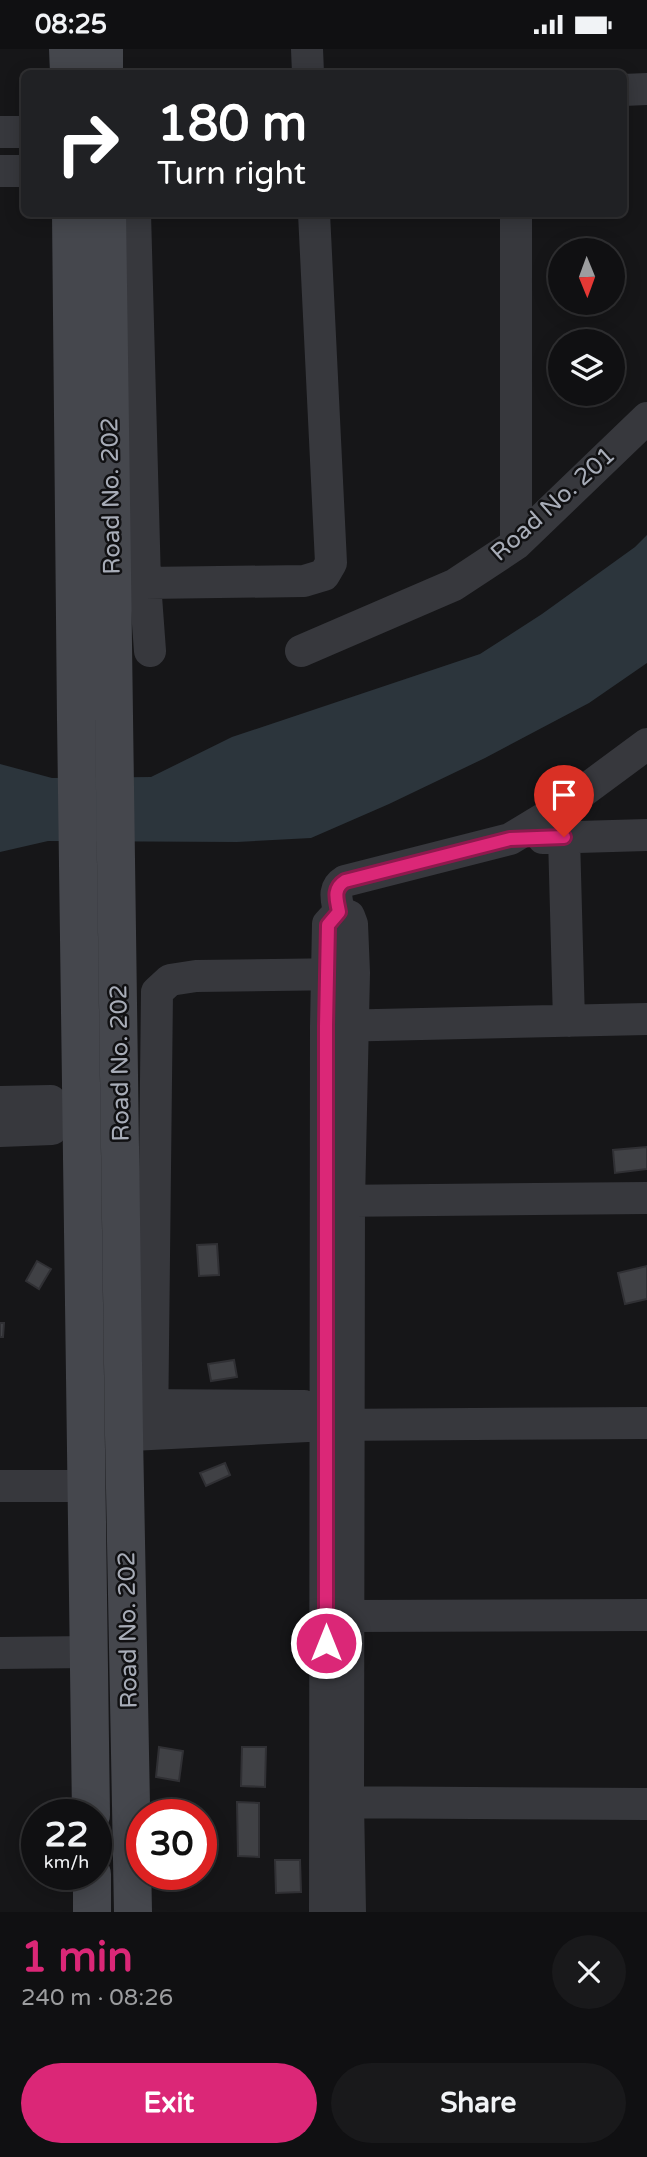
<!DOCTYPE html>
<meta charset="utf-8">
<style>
:root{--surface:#101012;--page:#19191b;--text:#f1f3f6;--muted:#9c9d9f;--line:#303032;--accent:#db2777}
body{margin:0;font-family:"Varela Round",sans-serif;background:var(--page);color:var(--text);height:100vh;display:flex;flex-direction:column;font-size:26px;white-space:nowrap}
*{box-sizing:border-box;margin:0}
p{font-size:23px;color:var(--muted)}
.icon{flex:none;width:38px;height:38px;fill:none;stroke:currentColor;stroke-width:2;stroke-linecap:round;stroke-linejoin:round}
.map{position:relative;height:1863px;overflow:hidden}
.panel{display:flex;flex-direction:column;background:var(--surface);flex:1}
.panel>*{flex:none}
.banner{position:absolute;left:21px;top:21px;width:606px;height:147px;border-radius:10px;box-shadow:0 4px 18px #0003,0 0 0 2px var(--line);background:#202124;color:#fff;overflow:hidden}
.needle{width:46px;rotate:179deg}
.tools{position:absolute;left:548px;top:189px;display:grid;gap:14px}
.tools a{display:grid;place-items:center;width:77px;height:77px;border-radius:50%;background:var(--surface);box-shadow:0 4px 18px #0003,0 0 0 2px var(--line);font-size:35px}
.speed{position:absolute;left:21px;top:1750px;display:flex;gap:14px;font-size:35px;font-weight:700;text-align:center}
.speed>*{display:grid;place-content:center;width:91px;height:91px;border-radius:50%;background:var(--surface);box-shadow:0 4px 18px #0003,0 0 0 2px var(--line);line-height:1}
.speed small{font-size:18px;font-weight:400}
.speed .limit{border:10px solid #d22;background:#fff;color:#111}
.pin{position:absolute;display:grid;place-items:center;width:60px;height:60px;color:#fff;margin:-72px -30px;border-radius:50% 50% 50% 0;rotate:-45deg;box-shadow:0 0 7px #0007}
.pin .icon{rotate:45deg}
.me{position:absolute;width:77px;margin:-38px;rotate:0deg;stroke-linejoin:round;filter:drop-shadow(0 0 5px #0008)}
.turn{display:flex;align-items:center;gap:24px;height:147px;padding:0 21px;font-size:32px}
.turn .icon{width:91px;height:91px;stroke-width:2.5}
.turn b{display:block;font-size:49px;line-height:60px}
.round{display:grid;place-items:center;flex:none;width:74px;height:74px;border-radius:37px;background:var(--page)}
.headline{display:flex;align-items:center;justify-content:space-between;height:119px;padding:0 21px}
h1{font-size:42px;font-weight:800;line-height:52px;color:var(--accent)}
.cta{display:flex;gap:14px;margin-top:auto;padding:14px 21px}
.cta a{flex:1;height:80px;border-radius:42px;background:var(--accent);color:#fff;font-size:28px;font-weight:800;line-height:80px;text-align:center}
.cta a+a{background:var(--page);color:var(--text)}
.status{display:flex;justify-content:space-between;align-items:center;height:49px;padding:0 35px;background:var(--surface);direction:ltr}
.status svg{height:19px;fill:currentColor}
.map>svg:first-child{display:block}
</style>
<div class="status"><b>08:25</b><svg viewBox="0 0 49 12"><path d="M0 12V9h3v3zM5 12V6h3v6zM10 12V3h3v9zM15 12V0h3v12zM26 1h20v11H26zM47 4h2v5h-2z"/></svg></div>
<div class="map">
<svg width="647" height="1863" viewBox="0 0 647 1863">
<rect width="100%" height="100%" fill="#161618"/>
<!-- water -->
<path fill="#2c353c" d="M 647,486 L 647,614 L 589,654 L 485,709 L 389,755 L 311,789 L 237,793 L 48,792 L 0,803 L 0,715 L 52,729 L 151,728 L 232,688 L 480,605 L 542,565 L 635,498 Z"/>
<!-- building -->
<path fill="#404145" stroke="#303034" stroke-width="2" d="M 647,1098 L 647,1120 L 615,1124 L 613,1101 Z
M 217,1195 L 219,1226 L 199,1227 L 197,1196 Z
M 37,1212 L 51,1220 L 39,1240 L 26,1232 Z
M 647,1217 L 647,1250 L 625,1255 L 618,1224 Z
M 0,1274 L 4,1274 L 3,1288 L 0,1288 Z
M 234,1311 L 237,1328 L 211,1332 L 208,1315 Z
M 225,1414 L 230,1426 L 206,1437 L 200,1424 Z
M 159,1698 L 183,1702 L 179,1732 L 156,1728 Z
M 242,1698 L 266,1698 L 265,1738 L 241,1737 Z
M 237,1753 L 259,1754 L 259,1808 L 238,1807 Z
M 275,1811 L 300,1811 L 301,1843 L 276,1844 Z"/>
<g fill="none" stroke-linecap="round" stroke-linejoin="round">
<!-- street -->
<path stroke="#37383d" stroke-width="32" d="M 307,0 L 308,24
M 623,41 L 647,40
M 0,83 L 24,83
M 0,122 L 24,122
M 135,164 L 145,534 L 150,602
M 516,164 L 516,495
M 145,534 L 304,532 L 324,526 L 331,514 L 314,164
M 301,602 L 454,536 L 516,495 L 647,369
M 564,788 L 569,972
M 543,789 L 647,786
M 339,863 L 349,867 L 352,875 L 354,924 L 349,1152 L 348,1753 L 350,1863
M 339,863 C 337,851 332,840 345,832 L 510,790 L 558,761 L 647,695
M 333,977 L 647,970
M 0,1053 L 51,1052 L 56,1057 L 58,1064 L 52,1080 L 0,1082
M 330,1152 L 647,1149
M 132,1356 L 304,1357
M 152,1385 L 157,943 L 170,931 L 196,927 L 346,925
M 131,1386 L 327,1376 L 647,1374
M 0,1437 L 87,1437
M 349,1567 L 647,1566
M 0,1604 L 89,1603
M 326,1753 L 647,1755
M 325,1863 L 326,977 L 328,875 L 339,863"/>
<!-- secondary -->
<path stroke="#45474d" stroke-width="38" d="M 68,0 L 69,24
M 104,0 L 104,24
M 71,164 L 76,670 L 91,1766
M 107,164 L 124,1386 L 133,1863
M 92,1825 L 92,1863"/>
</g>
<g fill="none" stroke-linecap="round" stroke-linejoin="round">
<!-- route casing -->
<g stroke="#8e194d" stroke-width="18">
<path id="route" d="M 326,1594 L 326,977 L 328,876 L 339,863 C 337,851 332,840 345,832 L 510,790 L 564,788"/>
</g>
<!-- route -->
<use href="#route" stroke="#db2777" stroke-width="12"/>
</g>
<g text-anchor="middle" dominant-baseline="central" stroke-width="5" stroke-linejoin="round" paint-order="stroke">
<!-- street labels -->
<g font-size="24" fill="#a8adb8" stroke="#111113">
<text transform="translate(111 447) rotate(-91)">Road No. 202</text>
<text transform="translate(553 455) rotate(-42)">Road No. 201</text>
<text transform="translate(120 1014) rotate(-91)">Road No. 202</text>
<text transform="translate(128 1581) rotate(-91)">Road No. 202</text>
</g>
</g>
</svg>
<div class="tools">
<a><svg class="needle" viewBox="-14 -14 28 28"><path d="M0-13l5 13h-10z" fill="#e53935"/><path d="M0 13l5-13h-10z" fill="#9c9d9f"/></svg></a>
<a><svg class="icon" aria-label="layers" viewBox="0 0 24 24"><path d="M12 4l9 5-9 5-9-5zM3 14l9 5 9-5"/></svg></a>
</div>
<div class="speed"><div>22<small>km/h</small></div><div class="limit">30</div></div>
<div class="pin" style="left:564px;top:788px;background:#d93025"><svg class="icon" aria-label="arrive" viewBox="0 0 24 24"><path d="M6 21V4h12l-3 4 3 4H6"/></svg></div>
<svg class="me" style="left:326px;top:1594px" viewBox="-20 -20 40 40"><circle r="17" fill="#db2777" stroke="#fff" stroke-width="3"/><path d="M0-11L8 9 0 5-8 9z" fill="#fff"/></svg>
<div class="banner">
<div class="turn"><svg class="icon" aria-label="right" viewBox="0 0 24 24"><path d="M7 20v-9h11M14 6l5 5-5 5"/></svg><div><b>180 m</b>Turn right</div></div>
</div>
</div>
<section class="panel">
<div class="headline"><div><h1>1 min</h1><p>240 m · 08:26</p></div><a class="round"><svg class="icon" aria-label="close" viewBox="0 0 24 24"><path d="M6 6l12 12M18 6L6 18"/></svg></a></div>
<div class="cta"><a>Exit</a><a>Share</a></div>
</section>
